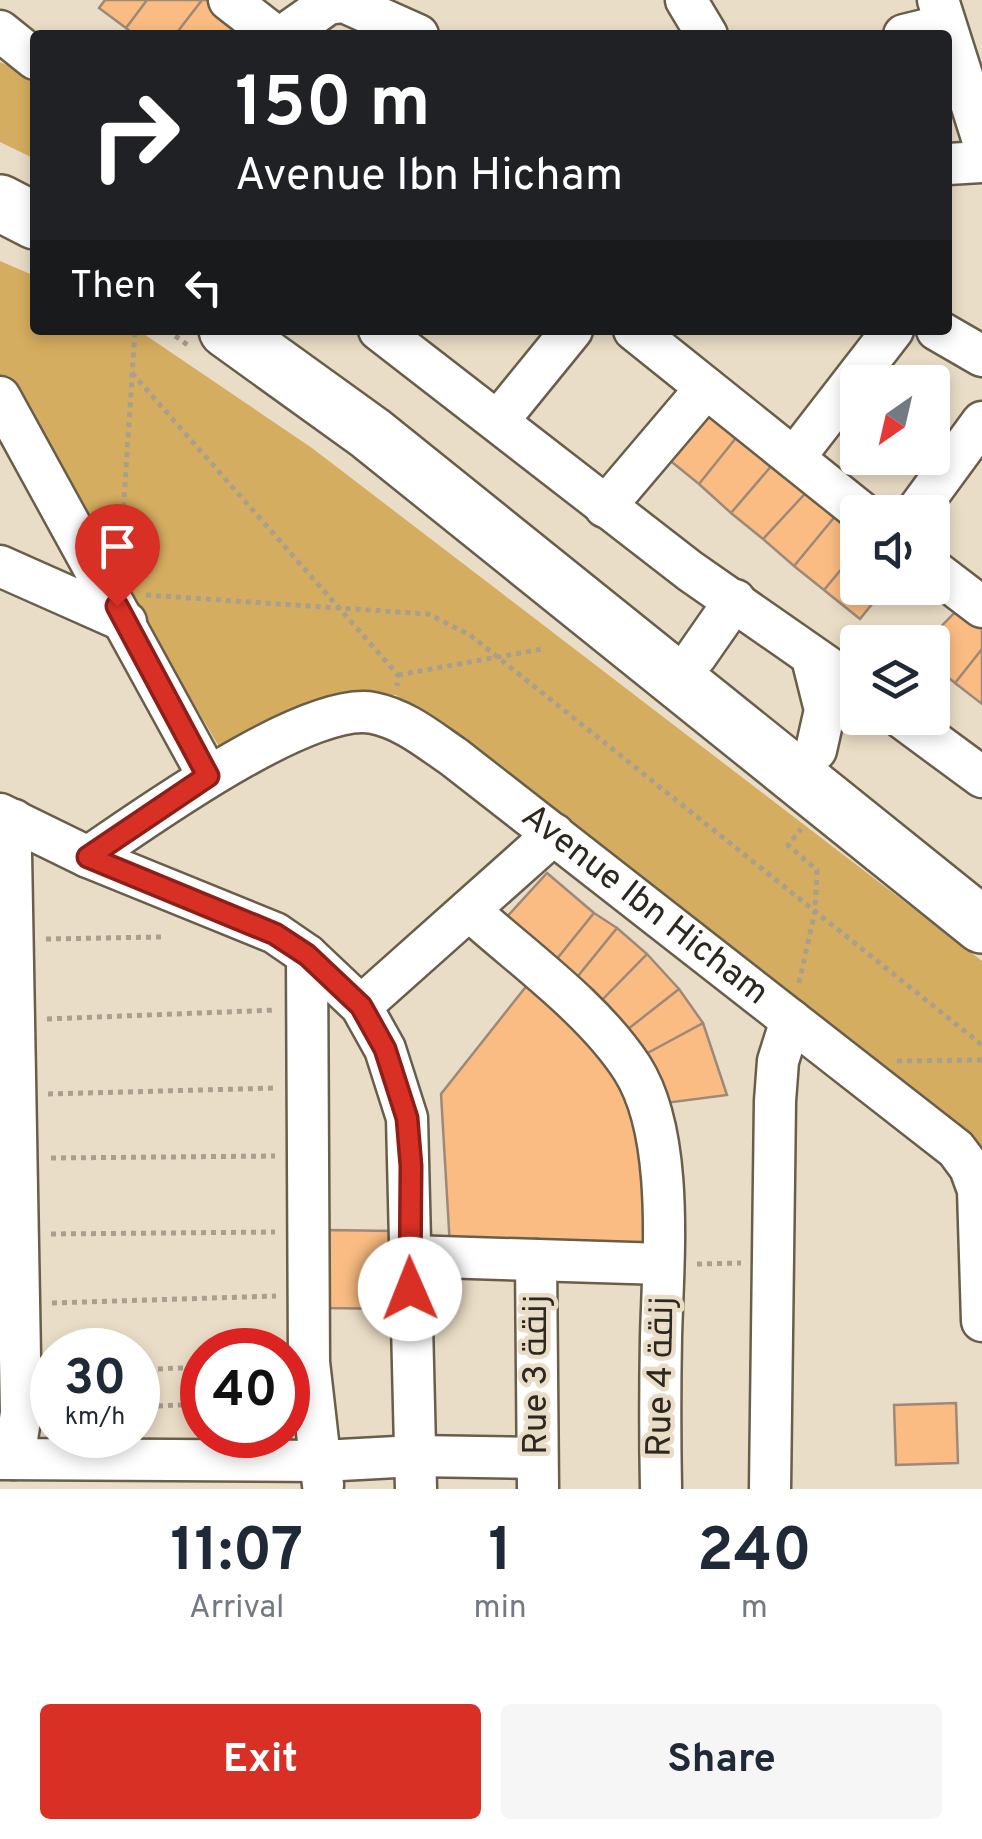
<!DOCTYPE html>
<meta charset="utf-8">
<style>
:root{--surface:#fff;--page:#f6f6f7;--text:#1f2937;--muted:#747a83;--accent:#d93025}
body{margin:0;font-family:Overpass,Cairo,sans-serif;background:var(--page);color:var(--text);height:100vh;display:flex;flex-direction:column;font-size:38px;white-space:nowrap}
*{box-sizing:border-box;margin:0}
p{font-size:32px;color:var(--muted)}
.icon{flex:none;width:55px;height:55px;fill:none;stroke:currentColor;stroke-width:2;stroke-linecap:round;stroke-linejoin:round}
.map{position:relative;height:1489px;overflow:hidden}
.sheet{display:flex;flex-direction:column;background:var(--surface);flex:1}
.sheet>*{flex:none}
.guide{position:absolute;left:30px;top:30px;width:922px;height:305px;border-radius:10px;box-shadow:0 5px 15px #0003;background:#202124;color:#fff;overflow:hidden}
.needle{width:65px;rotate:214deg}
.fabs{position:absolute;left:840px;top:365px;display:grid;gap:20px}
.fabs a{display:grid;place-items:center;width:110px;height:110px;border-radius:10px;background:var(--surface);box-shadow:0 5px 15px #0003;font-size:50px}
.speed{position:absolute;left:30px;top:1328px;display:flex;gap:20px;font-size:50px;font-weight:700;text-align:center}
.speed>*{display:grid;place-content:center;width:130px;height:130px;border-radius:50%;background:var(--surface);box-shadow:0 5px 15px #0003;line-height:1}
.speed small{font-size:25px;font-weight:400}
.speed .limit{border:15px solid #d22;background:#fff;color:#111}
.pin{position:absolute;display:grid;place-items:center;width:85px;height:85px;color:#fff;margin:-102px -42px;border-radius:50% 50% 50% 0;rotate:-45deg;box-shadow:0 0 10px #0007}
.pin .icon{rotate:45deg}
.me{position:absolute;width:110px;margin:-55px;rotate:359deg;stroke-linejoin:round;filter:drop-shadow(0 0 8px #0008)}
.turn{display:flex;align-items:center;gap:35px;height:210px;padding:0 40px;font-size:45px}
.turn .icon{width:130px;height:130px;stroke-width:2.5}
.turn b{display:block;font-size:70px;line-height:85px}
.then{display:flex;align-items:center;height:95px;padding:0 40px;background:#0003;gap:20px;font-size:38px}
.eta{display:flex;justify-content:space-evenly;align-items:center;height:170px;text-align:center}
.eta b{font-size:60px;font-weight:700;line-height:70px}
.button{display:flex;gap:20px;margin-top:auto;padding:20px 40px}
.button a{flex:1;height:115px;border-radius:10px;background:var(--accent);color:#fff;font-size:40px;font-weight:700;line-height:115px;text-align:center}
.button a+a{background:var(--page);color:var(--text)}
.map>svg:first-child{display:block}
</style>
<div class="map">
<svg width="982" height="1489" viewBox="0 0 982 1489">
<rect width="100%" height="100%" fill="#eaddc7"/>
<!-- green -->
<path fill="#d5ad60" d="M 0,62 L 35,78 L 35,159 L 0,142 Z
M 0,261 L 35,276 L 35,330 L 138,330 L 312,448 L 982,961 L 982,1146 L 396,695 L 326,698 L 221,750 L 0,376 Z"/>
<!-- building -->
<path fill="#fabc82" stroke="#9c8979" stroke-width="2.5" d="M 105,0 L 147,0 L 126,28 L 99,8 Z
M 147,0 L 202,0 L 175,35 L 134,35 L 126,28 Z
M 202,0 L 214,0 L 246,25 L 237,35 L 175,35 Z
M 707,398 L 744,428 L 699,484 L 662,454 Z
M 744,428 L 779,457 L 731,513 L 699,484 Z
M 779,457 L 814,484 L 763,539 L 731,513 Z
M 814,484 L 842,508 L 794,566 L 763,539 Z
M 842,508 L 858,520 L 858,549 L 824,590 L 794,566 Z
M 858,549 L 858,588 L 885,588 L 860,619 L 824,590 Z
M 964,603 L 982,618 L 982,649 L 955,683 L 932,664 L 932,642 L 926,642 Z
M 982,649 L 982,704 L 955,683 Z
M 547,873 L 594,913 L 552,965 L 503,921 Z
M 594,913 L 617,928 L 574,981 L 552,965 Z
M 617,928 L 647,954 L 598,1004 L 574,981 Z
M 647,954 L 679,989 L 623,1033 L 598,1004 Z
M 528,984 L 605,1054 L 644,1122 L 652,1245 L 450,1247 L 441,1094 Z
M 679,989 L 703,1023 L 642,1056 L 623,1033 Z
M 703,1023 L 727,1095 L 658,1104 L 642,1056 Z
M 328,1230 L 393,1231 L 392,1309 L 327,1308 Z
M 956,1403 L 958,1463 L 896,1465 L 894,1405 Z"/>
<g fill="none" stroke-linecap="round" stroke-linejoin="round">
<!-- minor casing -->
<g stroke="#695e4a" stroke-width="45">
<g id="minor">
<path d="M 229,0 L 274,35"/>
<path d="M 686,0 L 707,35"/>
<path d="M 938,0 L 982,138"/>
<path d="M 0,31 L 35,59"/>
<path d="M 284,35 L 328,4 L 344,2 L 418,35"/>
<path d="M 904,35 L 945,25"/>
<path d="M 948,164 L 982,162"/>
<path d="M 379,330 L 690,571 L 858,688"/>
<path d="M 634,330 L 861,512"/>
<path d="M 937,330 L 982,356"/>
<path d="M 0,397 L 208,776"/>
<path d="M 498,421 L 572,330"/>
<path d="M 794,458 L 893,330"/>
<path d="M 605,507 L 706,388"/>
<path d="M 916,512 L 982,422"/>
<path d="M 0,566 L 126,622"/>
<path d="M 932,569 L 982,607"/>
<path d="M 696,656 L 735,600"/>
<path d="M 812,658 L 825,710 L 816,750"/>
<path d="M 902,718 L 982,777"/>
<path d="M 0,814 L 88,857 L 275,933 L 307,955 L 361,1006 L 385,1049 L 407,1118 L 416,1489"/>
<path d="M 14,820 L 11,853 L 21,1413 L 14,1459"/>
<path id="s1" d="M 88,857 C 144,819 309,700 373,713 C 404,719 429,740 454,757 L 956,1149 L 970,1168 L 978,1190 L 982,1321"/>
<path d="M 469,910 C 522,958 593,1008 632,1068 C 675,1135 663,1260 661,1337 C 660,1388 660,1438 661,1489"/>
<path d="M 307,955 L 309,1362 L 323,1485"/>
<path d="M 361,1006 L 554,834"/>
<path d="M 409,1256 L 663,1264"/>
<path d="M 536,1260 L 538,1489"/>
<path d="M 0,1459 L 322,1461 L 415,1456 L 537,1458"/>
<path d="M 770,1489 L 775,1101 L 778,1061 L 791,1020"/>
</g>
</g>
<!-- highway casing -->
<g stroke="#695e4a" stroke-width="60">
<path id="highway" d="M 0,203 L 35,221
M 227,330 L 370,433 L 982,925"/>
</g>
<!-- path -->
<path stroke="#a99f8e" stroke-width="5" stroke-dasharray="5 5" stroke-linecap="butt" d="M 167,330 L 189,346
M 132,373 L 398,675 L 397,686
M 121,547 L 135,330
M 146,595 L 428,614 L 470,635 L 982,1045
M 398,675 L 542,649
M 46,939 L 161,937
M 799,983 L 815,911 L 817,870 L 788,845 L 801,829
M 47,1019 L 276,1010
M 897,1061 L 982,1060
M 48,1094 L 277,1088
M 51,1158 L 275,1156
M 51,1234 L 275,1232
M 697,1264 L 741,1263
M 52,1303 L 276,1296
M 138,1370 L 202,1367
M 138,1407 L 202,1404"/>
<!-- minor -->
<use href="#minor" stroke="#fff" stroke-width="40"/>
<!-- highway -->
<use href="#highway" stroke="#fff" stroke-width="55"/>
</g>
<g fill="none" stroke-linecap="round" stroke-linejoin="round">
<!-- route casing -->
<g stroke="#8d1f18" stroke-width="25">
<path id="route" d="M 117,606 L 208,776 L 88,857 L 275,934 L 307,955 L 361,1006 L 385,1049 L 407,1118 L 411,1166 L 410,1289"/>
</g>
<!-- route -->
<use href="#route" stroke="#d93025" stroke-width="18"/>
</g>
<g text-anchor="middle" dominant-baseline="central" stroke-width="9" stroke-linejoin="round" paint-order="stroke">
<!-- street labels -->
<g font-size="35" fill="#2c271f" stroke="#eaddc7">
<text stroke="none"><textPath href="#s1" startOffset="658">Avenue Ibn Hicham</textPath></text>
<text transform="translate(537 1375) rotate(-90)">Rue 3 زنقة</text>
<text transform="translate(662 1377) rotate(-89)">Rue 4 زنقة</text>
</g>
</g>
</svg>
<div class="fabs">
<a><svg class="needle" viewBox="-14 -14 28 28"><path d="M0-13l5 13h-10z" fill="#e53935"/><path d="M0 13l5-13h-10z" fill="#747a83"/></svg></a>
<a><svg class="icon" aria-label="sound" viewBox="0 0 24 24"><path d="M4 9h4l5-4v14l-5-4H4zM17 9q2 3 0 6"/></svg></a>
<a><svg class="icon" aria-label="layers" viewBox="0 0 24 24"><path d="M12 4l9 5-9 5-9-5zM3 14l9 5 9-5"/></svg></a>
</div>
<div class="speed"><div>30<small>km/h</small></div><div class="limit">40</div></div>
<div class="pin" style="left:117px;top:606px;background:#d93025"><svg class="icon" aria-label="arrive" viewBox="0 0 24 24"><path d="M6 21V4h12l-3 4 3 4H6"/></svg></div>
<svg class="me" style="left:410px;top:1289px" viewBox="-20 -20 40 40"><circle r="19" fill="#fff"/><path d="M0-13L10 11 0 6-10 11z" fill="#d93025"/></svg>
<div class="guide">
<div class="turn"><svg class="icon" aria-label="right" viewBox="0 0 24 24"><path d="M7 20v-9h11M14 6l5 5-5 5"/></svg><div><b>150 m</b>Avenue Ibn Hicham</div></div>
<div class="then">Then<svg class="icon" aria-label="left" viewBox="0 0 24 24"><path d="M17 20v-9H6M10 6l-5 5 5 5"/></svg></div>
</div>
</div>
<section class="sheet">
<div class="eta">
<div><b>11:07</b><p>Arrival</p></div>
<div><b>1</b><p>min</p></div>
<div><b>240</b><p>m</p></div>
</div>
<div class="button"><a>Exit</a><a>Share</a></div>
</section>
